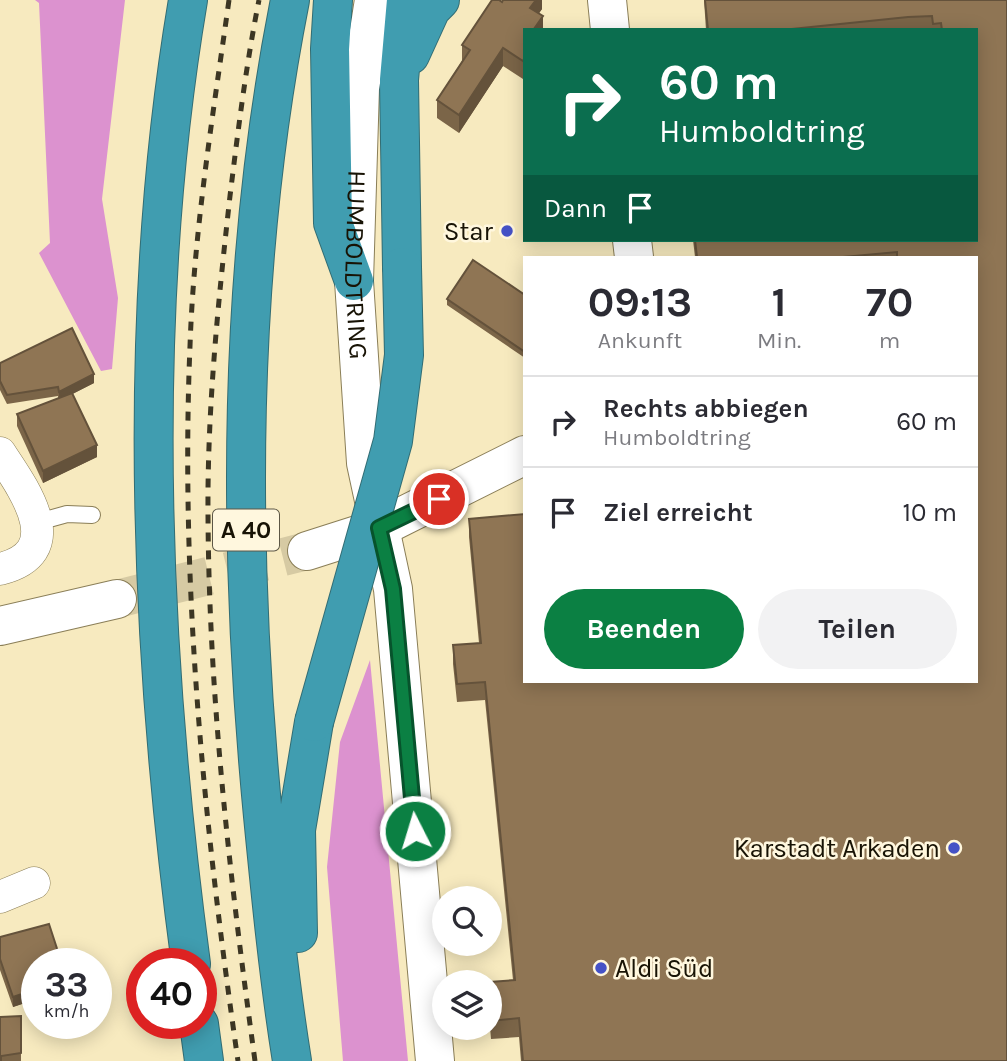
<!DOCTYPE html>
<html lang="de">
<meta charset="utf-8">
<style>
:root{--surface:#fff;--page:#f2f2f3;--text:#2b2b33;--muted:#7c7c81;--line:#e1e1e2;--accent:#0b8043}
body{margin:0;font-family:Karla,sans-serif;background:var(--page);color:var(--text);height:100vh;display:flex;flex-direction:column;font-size:26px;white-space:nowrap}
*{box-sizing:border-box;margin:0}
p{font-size:23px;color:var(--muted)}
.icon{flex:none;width:38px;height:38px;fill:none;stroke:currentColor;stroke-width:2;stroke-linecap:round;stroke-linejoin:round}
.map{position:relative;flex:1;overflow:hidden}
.details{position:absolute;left:523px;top:256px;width:455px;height:427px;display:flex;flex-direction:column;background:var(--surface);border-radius:0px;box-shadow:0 4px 18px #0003}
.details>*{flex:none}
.hud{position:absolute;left:523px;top:28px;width:455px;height:214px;border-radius:0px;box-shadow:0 4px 18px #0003;background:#0b6e4f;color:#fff;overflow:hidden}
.buttons{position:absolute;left:432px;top:886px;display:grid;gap:14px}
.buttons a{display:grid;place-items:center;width:70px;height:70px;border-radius:50%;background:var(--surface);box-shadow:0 4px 18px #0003;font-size:35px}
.speed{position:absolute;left:21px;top:948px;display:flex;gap:14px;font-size:35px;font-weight:700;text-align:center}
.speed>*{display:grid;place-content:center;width:91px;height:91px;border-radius:50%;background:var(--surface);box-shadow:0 4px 18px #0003;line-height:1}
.speed small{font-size:18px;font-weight:400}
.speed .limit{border:10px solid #d22;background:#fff;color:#111}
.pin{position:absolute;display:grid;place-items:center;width:60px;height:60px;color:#fff;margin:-30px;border:4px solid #fff;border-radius:50%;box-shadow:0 2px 7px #0007}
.me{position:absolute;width:77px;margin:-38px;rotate:355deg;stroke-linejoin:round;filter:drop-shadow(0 0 5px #0008)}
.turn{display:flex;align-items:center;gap:24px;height:147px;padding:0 21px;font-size:32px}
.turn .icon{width:91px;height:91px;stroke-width:2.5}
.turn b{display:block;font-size:49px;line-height:60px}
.then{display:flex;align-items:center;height:66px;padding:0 21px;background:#0003;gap:14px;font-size:26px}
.eta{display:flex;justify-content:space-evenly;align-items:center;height:119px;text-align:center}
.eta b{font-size:42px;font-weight:700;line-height:49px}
.primary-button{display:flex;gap:14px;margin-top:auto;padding:14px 21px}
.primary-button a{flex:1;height:80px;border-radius:42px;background:var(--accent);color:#fff;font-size:28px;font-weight:700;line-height:80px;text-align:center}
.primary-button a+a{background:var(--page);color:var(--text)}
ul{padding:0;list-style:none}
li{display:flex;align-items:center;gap:21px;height:91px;padding:0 21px;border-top:2px solid var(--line)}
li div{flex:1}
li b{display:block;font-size:26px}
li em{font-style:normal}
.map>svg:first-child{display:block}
</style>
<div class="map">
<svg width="1007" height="1061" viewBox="0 0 1007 1061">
<rect width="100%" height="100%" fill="#f7eabf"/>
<!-- forest -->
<path fill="#dc92cf" d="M 35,0 L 125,0 L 102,199 L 118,298 L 112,369 L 101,371 L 39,253 L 50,243 L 39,3 Z
M 370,660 L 408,1061 L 343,1061 L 327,867 L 340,742 Z"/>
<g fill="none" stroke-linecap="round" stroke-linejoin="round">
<!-- tertiary-tunnel -->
<path stroke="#d6caa3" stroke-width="38" stroke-dasharray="38 19" stroke-linecap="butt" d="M 117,599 L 307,551"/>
<!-- service casing -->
<g stroke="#8a7e57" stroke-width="18">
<path id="service" d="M 38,522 L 67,514 L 92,515"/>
</g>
<!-- minor casing -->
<g stroke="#8a7e57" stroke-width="33">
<path id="minor" d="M 0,453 C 24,489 70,552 0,569
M 0,897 L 34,883"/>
</g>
<!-- tertiary casing -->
<g stroke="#8a7e57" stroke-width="40">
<g id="tertiary">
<path id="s1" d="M 374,0 L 360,88 L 354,281 L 366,463 L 393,589 L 435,1061"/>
<path d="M 607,0 L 610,30"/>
<path d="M 632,240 L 634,257"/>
<path d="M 307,551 L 379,528 L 525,455"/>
<path d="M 0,626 L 117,599"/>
</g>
</g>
<!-- motorway casing -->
<g stroke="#326d74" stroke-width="40">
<path id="motorway" d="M 188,0 C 135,314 149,650 191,964
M 290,0 C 237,268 237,545 263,816 C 271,898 279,980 292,1061
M 333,0 L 330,49 L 333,223 L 354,281
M 410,55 L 431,9 L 440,0
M 402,267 L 399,80 L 406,0
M 298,933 L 296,830 L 314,722
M 199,1024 L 204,1061"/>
</g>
<!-- service -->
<use href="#service" stroke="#fff" stroke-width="16"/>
<!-- minor -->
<use href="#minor" stroke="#fff" stroke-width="32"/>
<!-- tertiary -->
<use href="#tertiary" stroke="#fff" stroke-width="38"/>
<!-- motorway -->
<use href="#motorway" stroke="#409db0" stroke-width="38"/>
<!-- rail -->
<path stroke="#3c3623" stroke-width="5" stroke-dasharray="9 9" stroke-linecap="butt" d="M 229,0 C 213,115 194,230 190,346 C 180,584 204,825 238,1061
M 255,1061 C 229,872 207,681 208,490 C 209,392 219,294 230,196 C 238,131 246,65 259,0"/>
<!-- motorway-bridge casing -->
<g stroke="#326d74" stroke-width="40" stroke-linecap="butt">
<path id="motorway-bridge" d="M 314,722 L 393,441 L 404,355 L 402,267"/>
</g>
<!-- motorway-bridge -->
<use href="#motorway-bridge" stroke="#409db0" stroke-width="38"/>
</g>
<!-- wall -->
<path fill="#7b6548" d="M 542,0 L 542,9 L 539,13 L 543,30 L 525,30 L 525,75 L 523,79 L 503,66 L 459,133 L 437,118 L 437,100 L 462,61 L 462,45 L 502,2 Z
M 704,0 L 1007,0 L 1007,1061 L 521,1061 L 519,1037 L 491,1039 L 490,1027 L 490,982 L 513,980 L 485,700 L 457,702 L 453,664 L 453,645 L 479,643 L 469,537 L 469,519 L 976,681 L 976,257 L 695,257 L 693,240 L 976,240 L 976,30 L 706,30 Z
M 525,295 L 525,358 L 447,305 L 447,299 Z
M 0,363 L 94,383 L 72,394 L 97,457 L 43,483 L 17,426 L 17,414 L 58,398 L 58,396 L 7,404 L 0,390 Z
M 0,937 L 37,964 L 37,999 L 13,1007 L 0,970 Z
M 21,1016 L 21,1061 L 0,1061 L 0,1017 Z"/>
<!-- shaded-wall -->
<path fill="#64523b" d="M 536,0 L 542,0 L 542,9 L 530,26 L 530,8 Z
M 543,16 L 543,30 L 534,30 Z
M 503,48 L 503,66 L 459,133 L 459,115 Z
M 525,57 L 525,75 L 523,79 L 523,61 Z
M 94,374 L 94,383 L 59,401 L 59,392 Z
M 97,445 L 97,457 L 43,483 L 43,471 Z
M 37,989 L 37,999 L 13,1007 L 13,997 Z"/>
<!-- building -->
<path fill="#8f7554" stroke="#64523b" stroke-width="2" d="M 492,0 L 499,0 L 502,2 L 503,0 L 536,0 L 530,8 L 543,16 L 534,29 L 535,30 L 525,30 L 525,57 L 523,61 L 503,48 L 459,115 L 437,100 L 470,50 L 462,45 Z
M 705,0 L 1007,0 L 1007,1061 L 523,1061 L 519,1018 L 491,1021 L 490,982 L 515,980 L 485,682 L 457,684 L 453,645 L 481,643 L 469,519 L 525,514 L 525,681 L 976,681 L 976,257 L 897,257 L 897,252 L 843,257 L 697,257 L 695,240 L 976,240 L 976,30 L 942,30 L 941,23 L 933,24 L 932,16 L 908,17 L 782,30 L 708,30 Z
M 473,260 L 525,295 L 525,352 L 447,299 Z
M 72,328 L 94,374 L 59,392 L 58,387 L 7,395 L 0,381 L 0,363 Z
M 72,393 L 97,445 L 43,471 L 17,414 Z
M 49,924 L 62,964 L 37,964 L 37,989 L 13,997 L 0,959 L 0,937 Z
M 21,1016 L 21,1053 L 1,1056 L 1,1061 L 0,1061 L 0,1017 Z"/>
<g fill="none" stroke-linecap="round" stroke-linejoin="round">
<!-- route casing -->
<g stroke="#07532c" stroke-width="18">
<path id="route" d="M 415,831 L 393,589 L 379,528 L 439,499"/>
</g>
<!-- route -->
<use href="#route" stroke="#0b8043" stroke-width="12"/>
</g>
<!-- markers -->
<g fill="#4552c6" stroke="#fff7de" stroke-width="2.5">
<circle cx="507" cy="231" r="7"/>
<circle cx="954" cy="848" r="7"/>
<circle cx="601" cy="968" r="7"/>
</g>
<g text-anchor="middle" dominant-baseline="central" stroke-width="5" stroke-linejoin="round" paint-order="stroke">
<!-- shield labels -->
<rect fill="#fff7de" stroke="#5d5746" stroke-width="2" x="213" y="509.5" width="66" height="41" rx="5"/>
<g font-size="24" font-weight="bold" fill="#181305">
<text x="246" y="530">A 40</text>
</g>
<!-- poi labels -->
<g font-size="26" fill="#181305" stroke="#fff7de" text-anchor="end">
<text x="493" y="231">Star</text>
<text x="940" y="848">Karstadt Arkaden</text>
<text x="615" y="968" text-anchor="start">Aldi Süd</text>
</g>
<!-- street labels -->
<g font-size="26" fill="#181305" stroke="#fff7de">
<text stroke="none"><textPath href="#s1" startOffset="266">HUMBOLDTRING</textPath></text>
</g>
</g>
</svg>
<div class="buttons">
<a><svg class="icon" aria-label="search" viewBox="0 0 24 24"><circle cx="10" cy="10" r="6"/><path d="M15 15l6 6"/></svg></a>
<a><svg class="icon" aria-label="layers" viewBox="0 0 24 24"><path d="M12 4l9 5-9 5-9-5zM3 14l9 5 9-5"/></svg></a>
</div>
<div class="speed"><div>33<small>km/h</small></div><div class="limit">40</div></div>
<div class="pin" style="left:439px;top:499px;background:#d93025"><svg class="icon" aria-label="arrive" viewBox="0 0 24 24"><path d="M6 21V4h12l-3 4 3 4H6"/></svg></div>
<svg class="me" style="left:415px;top:831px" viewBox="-20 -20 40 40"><circle r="17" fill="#0b8043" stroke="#fff" stroke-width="3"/><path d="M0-11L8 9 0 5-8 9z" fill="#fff"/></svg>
<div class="hud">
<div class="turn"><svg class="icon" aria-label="right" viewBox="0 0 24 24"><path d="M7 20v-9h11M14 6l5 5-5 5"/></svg><div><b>60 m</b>Humboldtring</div></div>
<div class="then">Dann<svg class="icon" aria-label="arrive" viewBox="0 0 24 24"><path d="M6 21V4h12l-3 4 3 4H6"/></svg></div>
</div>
<section class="details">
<div class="eta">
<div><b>09:13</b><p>Ankunft</p></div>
<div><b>1</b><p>Min.</p></div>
<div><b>70</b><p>m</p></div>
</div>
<ul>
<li><svg class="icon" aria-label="right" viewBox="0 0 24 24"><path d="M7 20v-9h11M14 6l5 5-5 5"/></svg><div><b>Rechts abbiegen</b><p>Humboldtring</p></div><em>60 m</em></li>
<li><svg class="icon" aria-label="arrive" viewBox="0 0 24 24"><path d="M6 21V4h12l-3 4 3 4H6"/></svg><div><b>Ziel erreicht</b></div><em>10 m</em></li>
</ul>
<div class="primary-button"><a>Beenden</a><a>Teilen</a></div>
</section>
</div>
